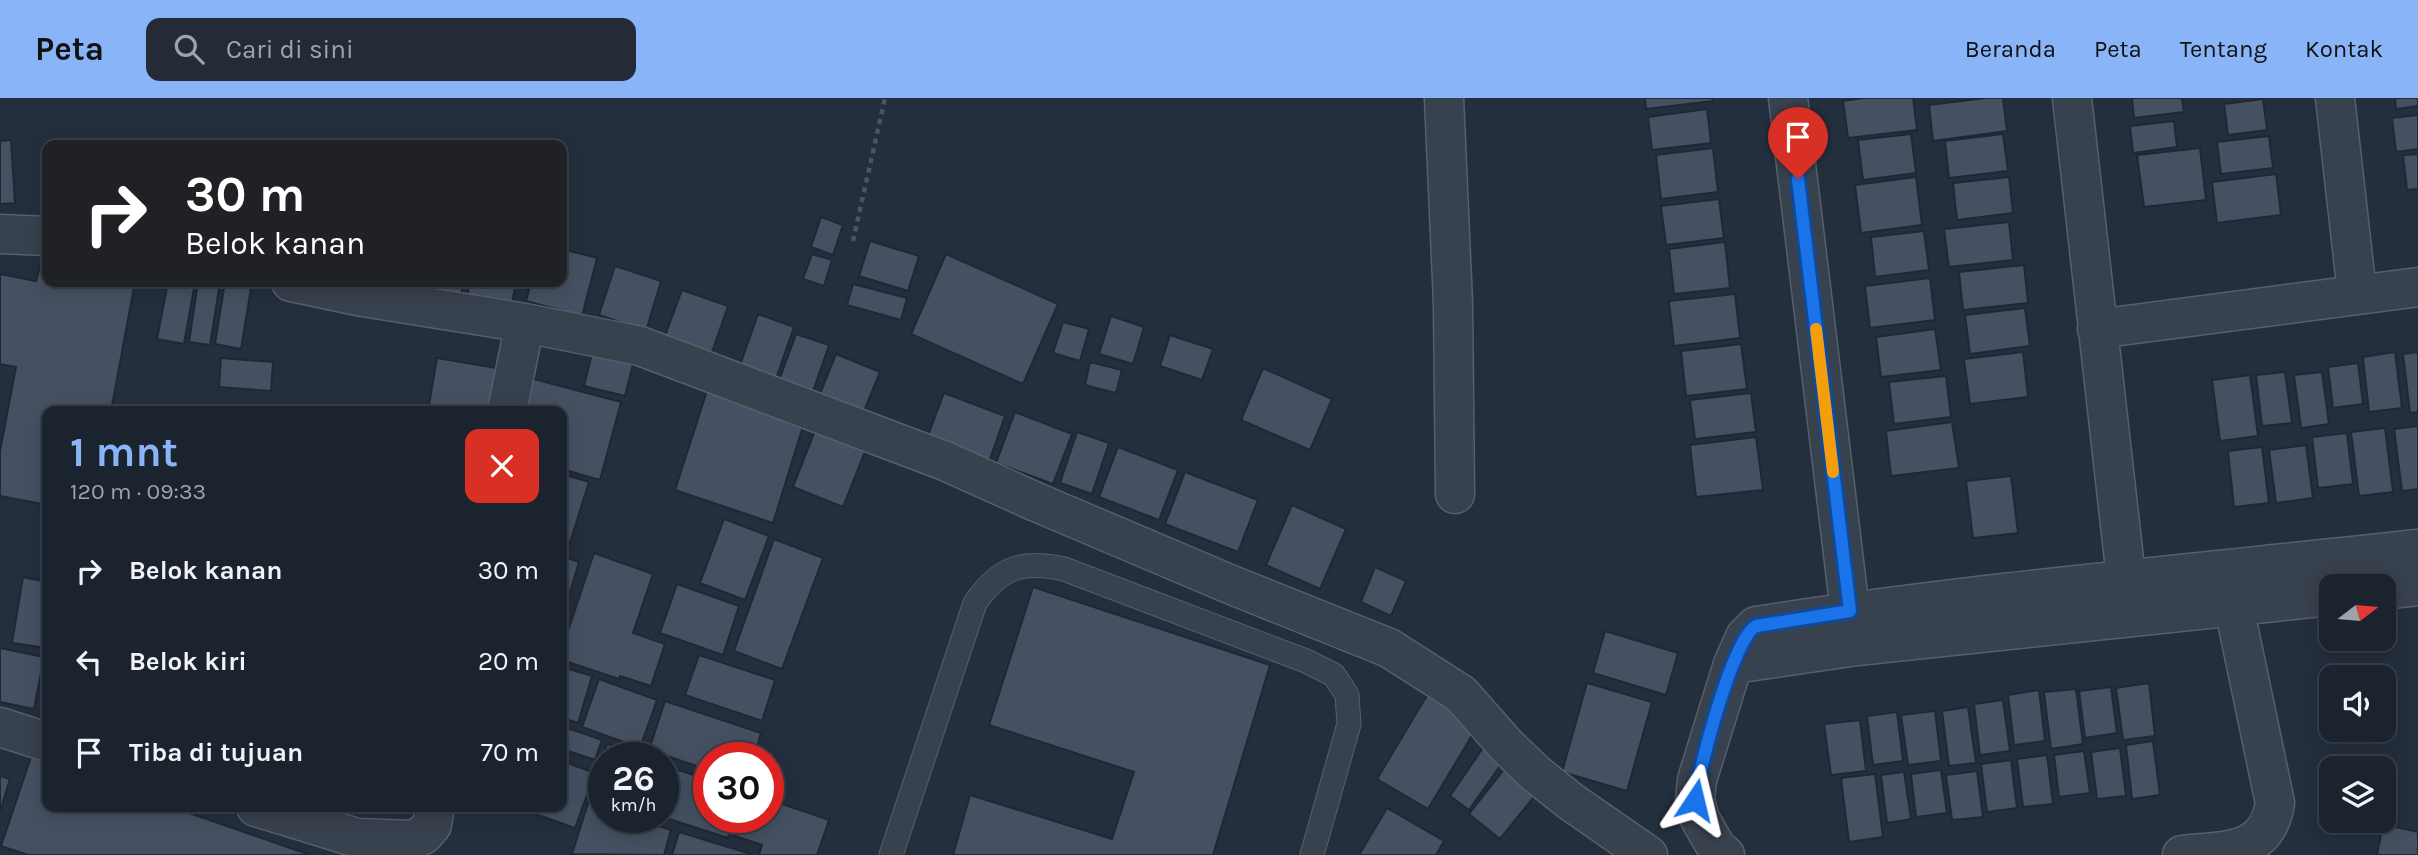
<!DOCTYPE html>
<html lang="id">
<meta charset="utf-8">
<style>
:root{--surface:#1b232e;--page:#242b36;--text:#f1f3f6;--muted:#a0a4aa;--line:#39404a;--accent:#8ab4f8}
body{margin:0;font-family:Karla,sans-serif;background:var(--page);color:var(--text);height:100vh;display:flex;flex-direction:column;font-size:26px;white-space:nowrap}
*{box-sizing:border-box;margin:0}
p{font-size:23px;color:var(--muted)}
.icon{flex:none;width:38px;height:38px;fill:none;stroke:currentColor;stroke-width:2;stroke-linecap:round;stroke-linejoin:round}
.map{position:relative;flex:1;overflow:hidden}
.sheet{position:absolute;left:42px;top:308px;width:525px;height:406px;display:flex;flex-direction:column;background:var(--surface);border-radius:14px;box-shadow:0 4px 18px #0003,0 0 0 2px var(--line)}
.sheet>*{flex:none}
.guide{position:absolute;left:42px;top:42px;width:525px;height:147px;border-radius:14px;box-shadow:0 4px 18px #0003,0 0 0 2px var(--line);background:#202124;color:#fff;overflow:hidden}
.needle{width:46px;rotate:74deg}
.tools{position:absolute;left:2319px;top:476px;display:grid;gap:14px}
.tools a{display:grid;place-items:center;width:77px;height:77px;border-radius:14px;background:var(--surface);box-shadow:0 4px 18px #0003,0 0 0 2px var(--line);font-size:35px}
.speed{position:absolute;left:588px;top:644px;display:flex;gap:14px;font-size:35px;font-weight:700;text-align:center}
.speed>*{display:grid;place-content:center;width:91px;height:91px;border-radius:50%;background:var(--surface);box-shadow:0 4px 18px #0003,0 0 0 2px var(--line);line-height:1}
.speed small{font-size:18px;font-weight:400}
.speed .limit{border:10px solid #d22;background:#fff;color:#111}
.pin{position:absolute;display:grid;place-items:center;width:60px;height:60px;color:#fff;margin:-72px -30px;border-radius:50% 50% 50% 0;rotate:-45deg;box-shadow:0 0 7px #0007}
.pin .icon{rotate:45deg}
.me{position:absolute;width:77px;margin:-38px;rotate:10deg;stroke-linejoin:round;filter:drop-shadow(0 0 5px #0008)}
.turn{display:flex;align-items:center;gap:24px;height:147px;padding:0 28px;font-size:32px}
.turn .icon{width:91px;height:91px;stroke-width:2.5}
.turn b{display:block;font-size:49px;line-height:60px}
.round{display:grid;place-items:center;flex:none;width:74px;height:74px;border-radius:14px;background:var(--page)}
.head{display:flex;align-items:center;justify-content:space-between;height:119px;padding:0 28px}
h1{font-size:42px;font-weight:700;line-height:52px;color:var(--accent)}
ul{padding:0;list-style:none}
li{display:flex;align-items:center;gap:21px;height:91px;padding:0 28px}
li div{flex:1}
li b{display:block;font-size:26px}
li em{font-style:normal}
header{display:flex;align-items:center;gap:42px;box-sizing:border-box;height:98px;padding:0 35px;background:var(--accent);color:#111}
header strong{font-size:33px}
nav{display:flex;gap:38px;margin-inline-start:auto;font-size:24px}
.search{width:490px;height:63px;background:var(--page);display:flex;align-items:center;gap:18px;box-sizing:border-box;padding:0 24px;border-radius:14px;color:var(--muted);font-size:26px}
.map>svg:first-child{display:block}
</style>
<header>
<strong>Peta</strong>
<div class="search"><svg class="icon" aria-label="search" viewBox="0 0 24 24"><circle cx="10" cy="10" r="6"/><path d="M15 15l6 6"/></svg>Cari di sini</div>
<nav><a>Beranda</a><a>Peta</a><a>Tentang</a><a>Kontak</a></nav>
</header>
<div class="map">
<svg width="2418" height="757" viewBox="0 0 2418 757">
<rect width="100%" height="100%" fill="#242f3e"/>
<!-- building -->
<path fill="#455162" stroke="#1f2835" stroke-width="2" d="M 1645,0 L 1713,0 L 1713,3 L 1646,11 Z
M 1863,0 L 1913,0 L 1917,32 L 1848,40 L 1843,3 Z
M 1985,0 L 2003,0 L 2007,33 L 1933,43 L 1929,7 Z
M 2132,0 L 2182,0 L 2184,14 L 2134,20 Z
M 2395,0 L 2418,0 L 2418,8 L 2396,11 Z
M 2263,1 L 2267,32 L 2228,37 L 2224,6 Z
M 1707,11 L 1711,45 L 1652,52 L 1648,19 Z
M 2418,17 L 2418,51 L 2396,54 L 2392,20 Z
M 2174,23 L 2177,49 L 2133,55 L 2130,28 Z
M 1911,36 L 1916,75 L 1863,82 L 1858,42 Z
M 2003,36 L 2008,73 L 1949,80 L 1945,43 Z
M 2269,38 L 2273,70 L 2221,76 L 2217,44 Z
M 11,42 L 15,105 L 0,106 L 0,43 Z
M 1713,50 L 1718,94 L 1661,101 L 1656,57 Z
M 2200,50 L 2206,102 L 2144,109 L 2137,57 Z
M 2418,56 L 2418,91 L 2407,92 L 2403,57 Z
M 2276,76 L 2281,117 L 2217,125 L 2212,84 Z
M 1916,79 L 1922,127 L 1861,135 L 1855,87 Z
M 2009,79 L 2013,115 L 1957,122 L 1953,85 Z
M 1719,101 L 1724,140 L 1666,147 L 1661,108 Z
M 821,119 L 843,127 L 833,157 L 811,149 Z
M 2009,124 L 2013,162 L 1949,169 L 1944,131 Z
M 1924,133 L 1929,172 L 1875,179 L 1871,139 Z
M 870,143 L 919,158 L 908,193 L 859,178 Z
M 1725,144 L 1730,190 L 1674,196 L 1669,151 Z
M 46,148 L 47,184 L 135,184 L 111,313 L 47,313 L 47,407 L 0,398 L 0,353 L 16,269 L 0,266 L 0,176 L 36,183 Z
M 562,151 L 597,160 L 582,218 L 526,203 L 531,184 L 562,184 Z
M 812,156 L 832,162 L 824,188 L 803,181 Z
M 946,156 L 1058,206 L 1023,286 L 911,236 Z
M 2024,167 L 2028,205 L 1963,212 L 1959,174 Z
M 615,168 L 661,183 L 646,233 L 599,217 Z
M 1930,180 L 1935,222 L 1870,230 L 1865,188 Z
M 168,184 L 195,184 L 184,246 L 157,241 Z
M 198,184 L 220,185 L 210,247 L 189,244 Z
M 225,184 L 252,184 L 241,251 L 215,246 Z
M 437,184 L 464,184 L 459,205 L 434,199 Z
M 470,184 L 516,184 L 510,216 L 465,206 Z
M 853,186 L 907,200 L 901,222 L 847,207 Z
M 682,192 L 728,208 L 706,271 L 659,254 Z
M 1735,196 L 1740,240 L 1674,248 L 1669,203 Z
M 2025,210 L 2030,248 L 1970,256 L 1965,217 Z
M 758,216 L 794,229 L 773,289 L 737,276 Z
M 1111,218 L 1144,229 L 1133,266 L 1099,256 Z
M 1063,224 L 1089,231 L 1080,263 L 1053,255 Z
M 1935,231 L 1941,272 L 1881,279 L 1876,239 Z
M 796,236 L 829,247 L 810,302 L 776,291 Z
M 1170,237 L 1213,251 L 1202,282 L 1160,268 Z
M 595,243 L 636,254 L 625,298 L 584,288 Z
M 1741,246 L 1747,291 L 1686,298 L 1681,253 Z
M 2023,254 L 2028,299 L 1970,306 L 1964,261 Z
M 2395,254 L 2402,310 L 2369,314 L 2363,259 Z
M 2418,254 L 2418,314 L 2410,315 L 2403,256 Z
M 836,256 L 880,274 L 862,318 L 818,301 Z
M 221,260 L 273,264 L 271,293 L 219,289 Z
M 437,260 L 502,271 L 495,313 L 428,313 Z
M 1090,264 L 1122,272 L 1116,295 L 1085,287 Z
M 2358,265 L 2363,306 L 2333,310 L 2328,269 Z
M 1263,270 L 1332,301 L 1310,352 L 1241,322 Z
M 2285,274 L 2292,325 L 2262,328 L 2256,277 Z
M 2322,274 L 2329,326 L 2301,330 L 2294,277 Z
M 2250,277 L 2258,338 L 2220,343 L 2212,282 Z
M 1946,278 L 1951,319 L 1894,326 L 1889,284 Z
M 526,279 L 621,304 L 600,382 L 562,371 L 562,313 L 517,313 Z
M 707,293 L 804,325 L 773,425 L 675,392 Z
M 944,295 L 1005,318 L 989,364 L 927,340 Z
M 1751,295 L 1756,334 L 1695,341 L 1690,302 Z
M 1015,314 L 1072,336 L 1053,386 L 996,365 Z
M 1952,324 L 1959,370 L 1891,378 L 1886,333 Z
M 818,325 L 868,346 L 843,409 L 793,389 Z
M 2418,328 L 2418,391 L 2402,393 L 2394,331 Z
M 2385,330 L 2393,394 L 2359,398 L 2351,334 Z
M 1077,334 L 1109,345 L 1092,396 L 1060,385 Z
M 2347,335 L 2353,386 L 2318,390 L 2312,339 Z
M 1756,339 L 1763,392 L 1696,399 L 1690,347 Z
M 2306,347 L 2313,400 L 2276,405 L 2269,352 Z
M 1118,349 L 1178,372 L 1159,422 L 1099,399 Z
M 2262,349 L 2269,405 L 2234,409 L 2228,353 Z
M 1185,374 L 1258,402 L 1238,454 L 1165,426 Z
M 562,376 L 589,384 L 569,448 L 562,446 Z
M 2011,378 L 2018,435 L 1973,440 L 1966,383 Z
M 1292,407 L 1346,431 L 1320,491 L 1266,467 Z
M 724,421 L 769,438 L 745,502 L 700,485 Z
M 774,441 L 823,460 L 782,571 L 734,553 Z
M 594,455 L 653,476 L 633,535 L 665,546 L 651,588 L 620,578 L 619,581 L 562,562 L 562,551 Z
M 562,458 L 579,464 L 562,521 Z
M 1375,469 L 1406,483 L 1391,518 L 1361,504 Z
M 23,479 L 47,484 L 47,550 L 12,545 Z
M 677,486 L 739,508 L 723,557 L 660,535 Z
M 1033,489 L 1270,567 L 1213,757 L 953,757 L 970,697 L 1112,741 L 1134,674 L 989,627 Z
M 1605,533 L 1678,555 L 1666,597 L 1593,575 Z
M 0,550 L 44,559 L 34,611 L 0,604 Z
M 699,557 L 775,582 L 762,623 L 685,597 Z
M 47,567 L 47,630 L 39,628 Z
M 562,569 L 592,578 L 578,625 L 562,620 Z
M 599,581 L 657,602 L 640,650 L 582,629 Z
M 1587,585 L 1652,604 L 1627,693 L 1562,674 Z
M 2149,585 L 2155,638 L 2123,642 L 2116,590 Z
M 2111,589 L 2117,635 L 2085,640 L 2079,593 Z
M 2076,591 L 2083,646 L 2051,651 L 2044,594 Z
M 2039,592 L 2045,643 L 2014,647 L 2008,597 Z
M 1429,594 L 1480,624 L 1428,711 L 1377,681 Z
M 2003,602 L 2010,653 L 1980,657 L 1974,606 Z
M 665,603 L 761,635 L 754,660 L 709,660 L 709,672 L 649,652 Z
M 1968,609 L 1976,665 L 1949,668 L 1942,613 Z
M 1935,613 L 1941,663 L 1908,667 L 1901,617 Z
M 1897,614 L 1903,663 L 1873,667 L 1867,618 Z
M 1860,622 L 1866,673 L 1831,677 L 1824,626 Z
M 562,628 L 602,642 L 595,662 L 562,651 Z
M 2153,643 L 2160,697 L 2132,701 L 2126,647 Z
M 1487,644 L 1507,658 L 1469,712 L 1450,698 Z
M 607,646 L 651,659 L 650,660 L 604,660 L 604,671 L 600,670 Z
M 2120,650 L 2126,698 L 2097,701 L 2091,654 Z
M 2084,653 L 2090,695 L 2059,699 L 2054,657 Z
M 2047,657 L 2053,706 L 2023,709 L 2017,661 Z
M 31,659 L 47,665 L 47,709 L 172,709 L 310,757 L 28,757 L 1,748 Z
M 2011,662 L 2017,710 L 1987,714 L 1981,666 Z
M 562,663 L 595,675 L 575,730 L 515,709 L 562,709 Z
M 663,667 L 709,682 L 709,719 L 734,719 L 728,740 L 663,719 Z
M 1506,669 L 1537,695 L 1500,741 L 1469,716 Z
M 1941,672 L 1947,715 L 1916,719 L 1911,676 Z
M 1977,673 L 1983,719 L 1952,722 L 1946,677 Z
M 1904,674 L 1911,721 L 1887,725 L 1881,677 Z
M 1875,676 L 1883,739 L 1849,744 L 1841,680 Z
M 0,678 L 10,681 L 0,714 Z
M 768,701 L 829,722 L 817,757 L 759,757 L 762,747 L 735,738 L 742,719 L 768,719 Z
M 588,705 L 604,711 L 604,719 L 631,719 L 671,732 L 664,757 L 572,756 Z
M 1387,710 L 1444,743 L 1436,757 L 1359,757 Z
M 2383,726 L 2418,734 L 2418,757 L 2377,757 Z
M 679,734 L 751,756 L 751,757 L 672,757 Z"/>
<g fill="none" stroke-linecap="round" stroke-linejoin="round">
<!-- service casing -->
<g stroke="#565f6c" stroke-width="25">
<path id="service" d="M 891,757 L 975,505 C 1000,469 1022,462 1064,471 L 1306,563 L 1334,577 L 1347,597 L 1349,626 L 1312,757"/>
</g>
<!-- minor casing -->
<g stroke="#565f6c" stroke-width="41">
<path id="minor" d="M 1444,0 L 1453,206 L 1455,396
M 1788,0 L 1850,513 L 1856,540
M 2072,0 L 2129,506
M 2335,0 L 2357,195
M 0,136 L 47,138
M 291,184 L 357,198 L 525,225 L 640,248 L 945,363 L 1036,404 L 1227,485 L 1389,550 L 1461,596 L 1506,647 L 1535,675 L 1570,703 L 1648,757
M 2097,231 L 2418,189
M 507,313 L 525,225
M 2384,492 L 2418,488
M 1733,566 L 1857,548 L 2331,498
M 0,629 L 47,644
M 256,709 L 357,740 L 412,742 L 423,737 L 432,727 L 435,709
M 1725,757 L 1716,749 L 1700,721 L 1695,702 L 1697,682 L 1733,566 L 1745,539 L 1756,528 C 1976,494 2197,475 2418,451
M 2182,757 C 2225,752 2267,757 2275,705 L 2234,509 L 2224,487"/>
</g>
<!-- path -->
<path stroke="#44595c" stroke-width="4.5" stroke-dasharray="5 5" stroke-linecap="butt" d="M 853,143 L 885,0"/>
<!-- service -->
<use href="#service" stroke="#38414e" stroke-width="23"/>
<!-- minor -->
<use href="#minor" stroke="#38414e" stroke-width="38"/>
</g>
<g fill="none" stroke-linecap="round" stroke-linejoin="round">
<!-- route casing -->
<g stroke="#114b97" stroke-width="18">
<path id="route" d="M 1695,702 C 1698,673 1733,540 1756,528 L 1850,513 L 1798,81"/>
</g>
<!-- route -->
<use href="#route" stroke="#1a73e8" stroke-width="12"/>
<!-- slow -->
<path stroke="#f59e0b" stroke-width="12" d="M 1816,231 L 1833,374"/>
</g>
</svg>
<div class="tools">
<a><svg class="needle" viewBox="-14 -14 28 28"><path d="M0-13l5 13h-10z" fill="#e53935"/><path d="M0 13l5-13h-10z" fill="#a0a4aa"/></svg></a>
<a><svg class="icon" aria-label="sound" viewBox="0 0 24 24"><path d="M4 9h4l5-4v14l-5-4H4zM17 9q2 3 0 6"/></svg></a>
<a><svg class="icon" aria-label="layers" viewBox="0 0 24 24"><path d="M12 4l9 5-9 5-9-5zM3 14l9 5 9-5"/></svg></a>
</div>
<div class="speed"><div>26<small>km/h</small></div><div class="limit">30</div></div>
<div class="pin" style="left:1798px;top:81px;background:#d93025"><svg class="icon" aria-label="arrive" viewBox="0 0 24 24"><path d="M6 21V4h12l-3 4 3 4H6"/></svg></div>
<svg class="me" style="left:1695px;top:702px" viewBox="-20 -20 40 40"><path d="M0-17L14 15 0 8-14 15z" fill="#1a73e8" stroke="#fff" stroke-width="4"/></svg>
<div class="guide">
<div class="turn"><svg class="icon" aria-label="right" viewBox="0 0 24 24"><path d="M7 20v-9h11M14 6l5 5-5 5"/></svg><div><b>30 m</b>Belok kanan</div></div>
</div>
<section class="sheet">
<div class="head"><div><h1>1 mnt</h1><p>120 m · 09:33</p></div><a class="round" style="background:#d93025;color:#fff"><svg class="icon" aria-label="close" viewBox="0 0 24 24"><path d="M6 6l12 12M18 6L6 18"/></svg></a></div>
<ul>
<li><svg class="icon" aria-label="right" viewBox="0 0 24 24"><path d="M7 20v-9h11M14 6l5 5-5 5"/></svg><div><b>Belok kanan</b></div><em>30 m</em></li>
<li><svg class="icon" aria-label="left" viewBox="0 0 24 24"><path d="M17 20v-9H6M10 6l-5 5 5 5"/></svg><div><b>Belok kiri</b></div><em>20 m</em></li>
<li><svg class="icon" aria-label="arrive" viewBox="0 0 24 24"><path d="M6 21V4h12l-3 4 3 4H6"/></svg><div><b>Tiba di tujuan</b></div><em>70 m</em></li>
</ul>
</section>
</div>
